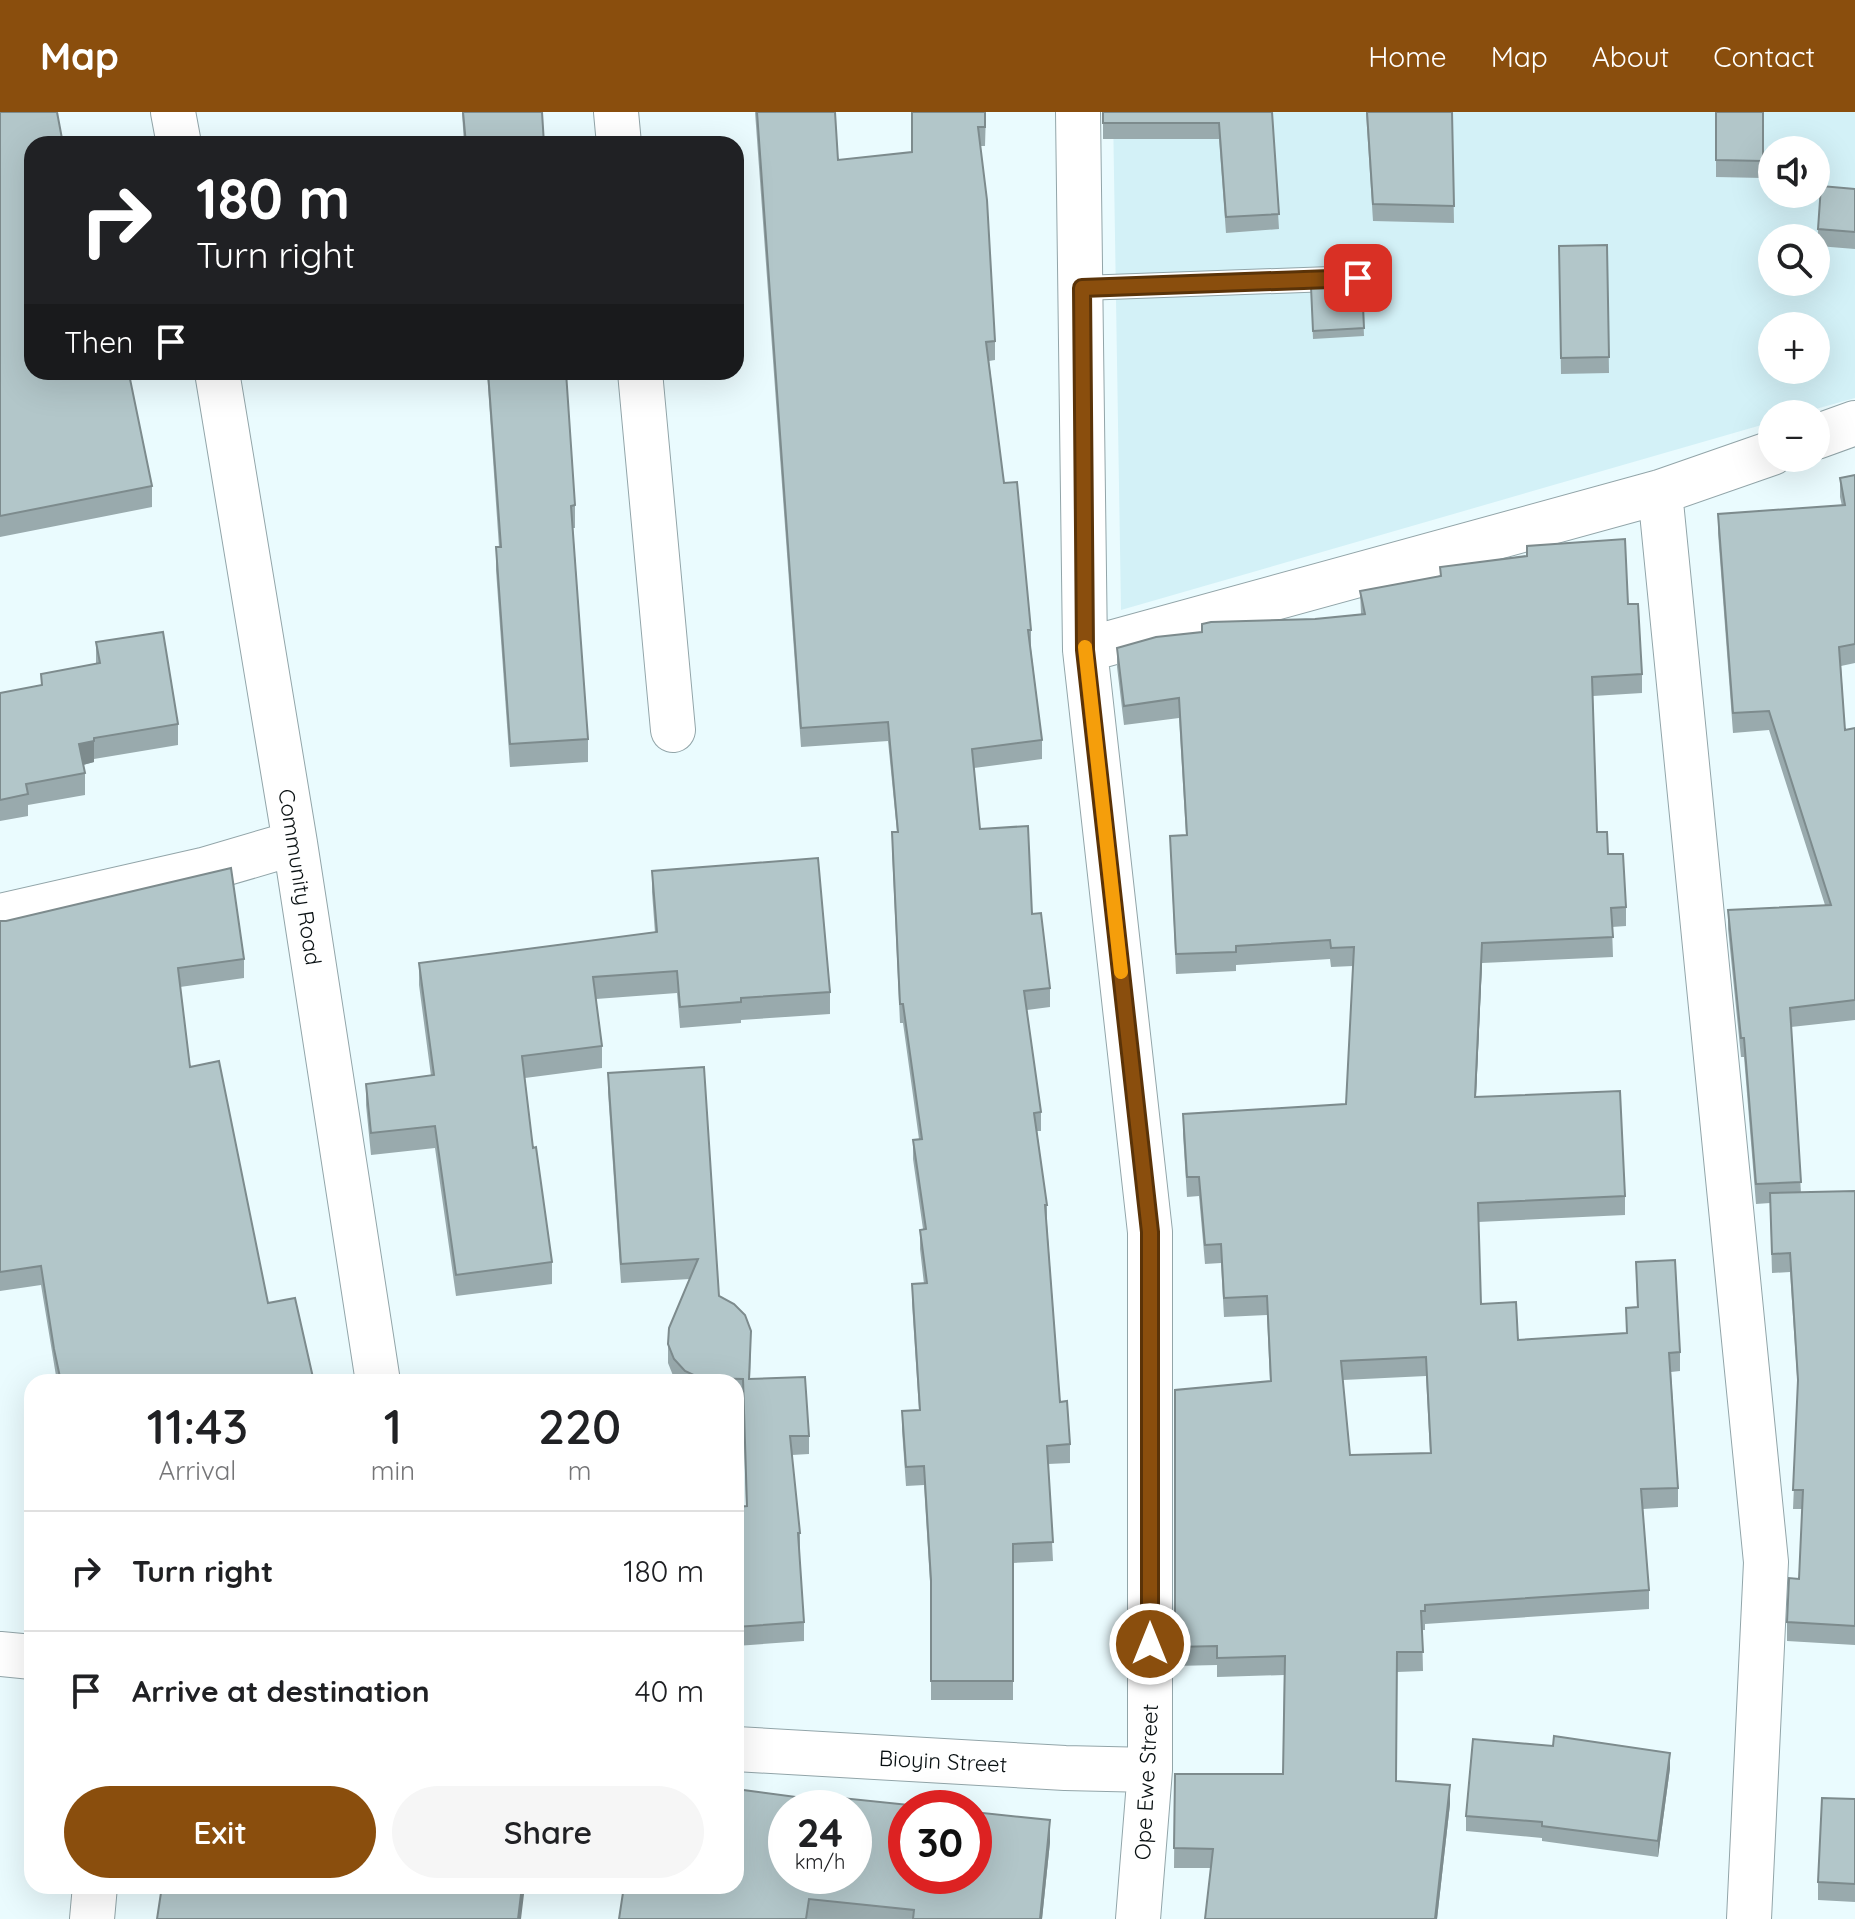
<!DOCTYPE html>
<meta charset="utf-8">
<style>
:root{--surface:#fff;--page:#f6f6f6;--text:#202124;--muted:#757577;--line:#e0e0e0;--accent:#8a4e0d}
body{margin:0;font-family:Quicksand,sans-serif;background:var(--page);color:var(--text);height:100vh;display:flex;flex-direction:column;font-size:30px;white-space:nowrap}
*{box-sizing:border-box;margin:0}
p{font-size:26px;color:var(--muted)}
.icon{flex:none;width:44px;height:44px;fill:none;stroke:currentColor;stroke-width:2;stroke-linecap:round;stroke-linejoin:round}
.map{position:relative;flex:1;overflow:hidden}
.panel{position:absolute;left:24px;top:1262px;width:720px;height:520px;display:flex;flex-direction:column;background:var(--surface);border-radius:24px;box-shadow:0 8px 32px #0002}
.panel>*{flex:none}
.top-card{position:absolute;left:24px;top:24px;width:720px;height:244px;border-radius:24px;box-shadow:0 8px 32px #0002;background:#202124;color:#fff;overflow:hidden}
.controls{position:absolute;left:1758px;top:24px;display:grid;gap:16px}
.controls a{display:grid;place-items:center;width:72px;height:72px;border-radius:50%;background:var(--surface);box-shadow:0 8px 32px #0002;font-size:40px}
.speed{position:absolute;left:768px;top:1678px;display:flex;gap:16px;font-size:40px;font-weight:700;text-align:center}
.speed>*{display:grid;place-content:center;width:104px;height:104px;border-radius:50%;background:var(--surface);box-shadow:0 8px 32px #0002;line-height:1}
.speed small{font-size:20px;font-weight:400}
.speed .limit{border:12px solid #d22;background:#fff;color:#111}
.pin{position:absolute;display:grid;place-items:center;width:68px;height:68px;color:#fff;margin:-34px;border-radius:16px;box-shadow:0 4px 12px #0006}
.me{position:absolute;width:88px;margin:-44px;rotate:0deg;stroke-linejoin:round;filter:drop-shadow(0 0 6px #0008)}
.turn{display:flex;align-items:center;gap:28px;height:168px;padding:0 40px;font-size:36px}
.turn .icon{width:104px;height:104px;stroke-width:2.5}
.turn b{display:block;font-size:56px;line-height:68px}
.then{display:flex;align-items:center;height:76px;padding:0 40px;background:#0003;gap:16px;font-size:30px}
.eta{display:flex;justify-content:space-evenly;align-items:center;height:136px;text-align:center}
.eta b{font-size:48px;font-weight:600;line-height:56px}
.cta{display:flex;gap:16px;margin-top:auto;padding:16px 40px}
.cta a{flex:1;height:92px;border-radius:48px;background:var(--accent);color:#fff;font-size:32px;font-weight:600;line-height:92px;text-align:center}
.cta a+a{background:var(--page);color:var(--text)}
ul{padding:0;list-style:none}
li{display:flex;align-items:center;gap:24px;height:120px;padding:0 40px;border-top:2px solid var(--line)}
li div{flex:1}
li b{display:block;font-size:30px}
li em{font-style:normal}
header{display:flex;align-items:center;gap:48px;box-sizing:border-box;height:112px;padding:0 40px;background:var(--accent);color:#fff}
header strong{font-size:38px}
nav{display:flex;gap:44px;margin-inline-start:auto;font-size:28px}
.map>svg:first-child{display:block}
</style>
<header>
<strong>Map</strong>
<nav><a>Home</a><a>Map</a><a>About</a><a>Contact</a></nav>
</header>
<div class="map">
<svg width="1855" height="1807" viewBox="0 0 1855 1807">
<rect width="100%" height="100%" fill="#eafbfe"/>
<!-- built -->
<path fill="#d3f1f7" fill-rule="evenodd" d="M 1113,0 L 1855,0 L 1855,286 L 1798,302 L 1772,302 L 1772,310 L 1121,498 ZM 1772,38 L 1816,38 L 1816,82 L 1772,82 ZM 1772,126 L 1816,126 L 1816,170 L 1772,170 ZM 1772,214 L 1816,214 L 1816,258 L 1772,258 Z"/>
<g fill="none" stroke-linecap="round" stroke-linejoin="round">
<!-- service casing -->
<g stroke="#92a5a9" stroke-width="26">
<path id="service" d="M 1082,176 L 1358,166"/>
</g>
<!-- minor casing -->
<g stroke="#92a5a9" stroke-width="46">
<path id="minor" d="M 173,0 L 179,32
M 616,0 L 619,32
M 1078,0 L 1085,538 L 1150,1120 L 1150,1658 L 1138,1807
M 217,260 L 295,731 L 378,1270
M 640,260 L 673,618
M 1816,325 L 1855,311
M 1660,380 L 1766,1450 L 1749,1807
M 1085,538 L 1660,380 L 1772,341
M 0,804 L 203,758 L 295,731
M 0,1542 L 32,1545
M 736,1637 L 1065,1656 L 1150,1658
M 92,1807 L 95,1774"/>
</g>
<!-- service -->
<use href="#service" stroke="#fff" stroke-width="24"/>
<!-- minor -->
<use href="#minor" stroke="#fff" stroke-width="44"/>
</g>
<!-- wall -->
<path fill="#99aaad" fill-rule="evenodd" d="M 0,0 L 32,32 L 130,267 L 152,374 L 152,395 L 0,425 Z
M 462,0 L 542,0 L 544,32 L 464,32 Z
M 755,0 L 835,0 L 838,48 L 912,40 L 986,0 L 985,34 L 980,34 L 995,229 L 995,248 L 989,249 L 1004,371 L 1031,518 L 1031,537 L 1042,628 L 1042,647 L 974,656 L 980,717 L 1032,802 L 1050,876 L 1050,895 L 1027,898 L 1041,1000 L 1041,1019 L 1037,1019 L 1047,1093 L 1047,1112 L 1060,1290 L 1070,1332 L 1070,1351 L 1048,1352 L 1053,1449 L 1013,1451 L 1013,1588 L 931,1588 L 931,1486 L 924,1373 L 906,1374 L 902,1318 L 902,1299 L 919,1298 L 912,1191 L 912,1172 L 924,1172 L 920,1137 L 920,1118 L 923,1117 L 913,1047 L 913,1028 L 919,1027 L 903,911 L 900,911 L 892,739 L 892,720 L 897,720 L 888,629 L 801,635 Z
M 1103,0 L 1272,0 L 1279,117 L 1226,121 L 1219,27 L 1103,27 Z
M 1366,0 L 1452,0 L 1454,111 L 1373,109 Z
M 1716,0 L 1763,0 L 1763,66 L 1716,65 Z
M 1855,77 L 1855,137 L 1818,134 L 1818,117 Z
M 1607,133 L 1609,261 L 1561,262 L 1559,134 Z
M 1362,172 L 1364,224 L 1313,227 L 1311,175 Z
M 487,260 L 566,260 L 575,393 L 575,416 L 573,416 L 588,627 L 588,650 L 510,655 L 496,458 L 496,435 L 499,435 Z
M 1855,363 L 1855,551 L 1841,554 L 1845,618 L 1855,616 L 1855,908 L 1791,915 L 1801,1081 L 1855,1079 L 1855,1533 L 1787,1529 L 1787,1510 L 1799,1467 L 1802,1397 L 1793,1397 L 1798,1279 L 1790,1160 L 1772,1161 L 1770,1091 L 1756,1092 L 1744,945 L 1741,945 L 1728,817 L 1728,798 L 1825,793 L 1769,618 L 1733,621 L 1718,421 L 1718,402 L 1842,394 L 1840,385 L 1840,366 Z
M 1440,455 L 1628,492 L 1642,562 L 1642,581 L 1593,584 L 1597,720 L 1608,742 L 1626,795 L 1626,814 L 1612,815 L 1613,845 L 1482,851 L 1476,985 L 1625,1084 L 1625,1103 L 1478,1110 L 1481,1192 L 1518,1228 L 1626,1221 L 1626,1196 L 1637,1195 L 1636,1150 L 1680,1240 L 1680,1259 L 1671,1260 L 1678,1376 L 1678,1395 L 1643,1397 L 1649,1478 L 1649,1497 L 1425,1512 L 1425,1518 L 1422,1518 L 1423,1559 L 1397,1560 L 1396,1669 L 1450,1692 L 1437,1807 L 1205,1807 L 1211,1756 L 1174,1756 L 1175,1662 L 1283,1662 L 1284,1563 L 1217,1565 L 1217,1553 L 1175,1554 L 1175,1278 L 1270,1269 L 1267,1203 L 1224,1205 L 1221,1151 L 1205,1152 L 1199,1084 L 1187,1085 L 1183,1022 L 1183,1002 L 1346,992 L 1353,854 L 1331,855 L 1330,847 L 1236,853 L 1236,859 L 1176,862 L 1170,724 L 1186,723 L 1179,606 L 1124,613 L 1117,555 L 1117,536 L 1315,507 L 1361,502 L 1360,479 L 1440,464 ZM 1426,1264 L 1430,1341 L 1350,1343 L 1343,1268 Z
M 96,530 L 178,612 L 178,633 L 94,647 L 94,650 L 83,653 L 85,661 L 85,683 L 28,693 L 28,704 L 0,709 L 0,581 L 41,573 L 41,562 L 96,552 Z
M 652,759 L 830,880 L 830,902 L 741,908 L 741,911 L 680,916 L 677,881 L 596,887 L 602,934 L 602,956 L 525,966 L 533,1036 L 552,1150 L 552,1172 L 456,1184 L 435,1036 L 371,1043 L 366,993 L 366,972 L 431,964 L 419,873 L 419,851 L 655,821 L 652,780 Z
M 0,809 L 244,847 L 244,866 L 180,875 L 190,955 L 268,1191 L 314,1270 L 57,1270 L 41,1173 L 0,1179 Z
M 608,961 L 719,1184 L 751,1238 L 750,1267 L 809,1324 L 809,1342 L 792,1343 L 800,1421 L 800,1440 L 799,1440 L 804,1510 L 804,1529 L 736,1534 L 736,1395 L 746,1394 L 743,1286 L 736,1286 L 736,1270 L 678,1270 L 674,1266 L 668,1251 L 668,1232 L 690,1167 L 621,1171 L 608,980 Z
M 1670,1656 L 1658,1745 L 1542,1729 L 1542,1726 L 1466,1719 L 1466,1704 Z
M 1855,1687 L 1855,1790 L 1818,1788 L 1818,1770 Z
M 1050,1730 L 1042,1807 L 619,1807 L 624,1776 L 613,1774 L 736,1774 Z"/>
<!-- shaded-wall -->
<path fill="#7d8b8d" d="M 94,629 L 94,650 L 79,654 L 79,632 Z
M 1482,831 L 1482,851 L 1475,1004 L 1475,985 Z
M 1670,1641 L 1670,1656 L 1658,1745 L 1658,1729 Z
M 1450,1673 L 1450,1692 L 1437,1807 L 1435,1807 Z
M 1050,1708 L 1050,1730 L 1042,1807 L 1040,1807 Z
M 522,1774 L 525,1774 L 521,1807 L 518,1807 Z"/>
<!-- building -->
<path fill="#b2c6c9" stroke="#7d8b8d" stroke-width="2" fill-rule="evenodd" d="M 0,0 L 57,0 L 63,32 L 32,32 L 32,260 L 130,260 L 130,267 L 152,374 L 0,404 Z
M 463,0 L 542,0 L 544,32 L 466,32 Z
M 757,0 L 835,0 L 838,48 L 912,40 L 912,0 L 985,0 L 985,15 L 978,15 L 987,88 L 995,229 L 986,230 L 1004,371 L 1017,370 L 1031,518 L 1028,518 L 1042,628 L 972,637 L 980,717 L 1028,714 L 1032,802 L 1041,801 L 1050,876 L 1024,879 L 1041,1000 L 1034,1001 L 1047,1093 L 1045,1093 L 1060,1290 L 1067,1289 L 1070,1332 L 1047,1334 L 1053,1430 L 1013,1432 L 1013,1569 L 931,1569 L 931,1468 L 924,1354 L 906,1355 L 902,1299 L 920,1298 L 912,1172 L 927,1171 L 920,1118 L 926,1117 L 913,1028 L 922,1027 L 903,892 L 900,892 L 892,720 L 898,720 L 888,610 L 801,616 Z
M 1103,0 L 1272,0 L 1279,102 L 1226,105 L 1219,11 L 1103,11 Z
M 1367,0 L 1452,0 L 1454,94 L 1373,92 Z
M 1716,0 L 1763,0 L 1763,49 L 1716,48 Z
M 1821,74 L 1855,77 L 1855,120 L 1818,117 Z
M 1607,133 L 1609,245 L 1561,246 L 1559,134 Z
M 1362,172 L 1364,216 L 1313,219 L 1311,175 Z
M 488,260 L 566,260 L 575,393 L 571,394 L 588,627 L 510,632 L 496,435 L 501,435 Z
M 1855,363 L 1855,532 L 1839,535 L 1845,618 L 1855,616 L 1855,888 L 1790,896 L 1801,1070 L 1756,1072 L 1744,926 L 1741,926 L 1728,798 L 1831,793 L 1769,599 L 1733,601 L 1718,402 L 1845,393 L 1840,366 Z
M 1625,427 L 1628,492 L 1638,492 L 1642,562 L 1592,565 L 1597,720 L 1607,720 L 1608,742 L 1623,742 L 1626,795 L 1611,796 L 1613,825 L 1482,831 L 1475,985 L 1620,979 L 1625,1084 L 1478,1091 L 1481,1192 L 1516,1190 L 1518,1228 L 1627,1221 L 1626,1196 L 1638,1195 L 1636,1150 L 1675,1148 L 1680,1240 L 1669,1241 L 1678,1376 L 1641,1377 L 1649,1478 L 1425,1493 L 1425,1499 L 1421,1499 L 1423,1540 L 1397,1540 L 1396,1669 L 1450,1673 L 1435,1807 L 1205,1807 L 1213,1737 L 1174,1736 L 1175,1662 L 1283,1662 L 1285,1544 L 1217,1546 L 1217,1534 L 1175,1535 L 1175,1278 L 1271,1269 L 1267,1184 L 1224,1186 L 1221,1132 L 1205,1133 L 1199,1065 L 1187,1065 L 1183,1002 L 1346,992 L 1354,835 L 1331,836 L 1330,828 L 1236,834 L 1236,840 L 1176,842 L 1170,724 L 1187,723 L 1179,586 L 1124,594 L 1117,536 L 1156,525 L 1202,520 L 1202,512 L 1211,510 L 1315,507 L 1365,502 L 1360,479 L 1441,464 L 1440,455 L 1527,444 L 1527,434 ZM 1426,1245 L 1431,1341 L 1350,1343 L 1341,1249 Z
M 163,520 L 178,612 L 94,626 L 94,629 L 79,632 L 85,661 L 26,672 L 28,682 L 0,688 L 0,581 L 42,573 L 41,562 L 100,551 L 96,530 Z
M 818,746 L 830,880 L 741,886 L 741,890 L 680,895 L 677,859 L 593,865 L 602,934 L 522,944 L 533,1036 L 536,1035 L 552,1150 L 456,1163 L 435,1014 L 371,1021 L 366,972 L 434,963 L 419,851 L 657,820 L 652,759 Z
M 231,756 L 244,847 L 178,856 L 190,955 L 219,949 L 268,1191 L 295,1186 L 314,1270 L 61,1270 L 54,1237 L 41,1154 L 0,1160 L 0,809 L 6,809 Z
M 704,955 L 719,1184 L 734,1192 L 745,1203 L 751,1219 L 749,1267 L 805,1265 L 809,1324 L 790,1324 L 800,1421 L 798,1421 L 804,1510 L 736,1515 L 736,1395 L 747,1394 L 743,1267 L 700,1266 L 685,1259 L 674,1247 L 668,1232 L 669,1216 L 698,1147 L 621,1152 L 608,961 Z
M 1855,1079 L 1855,1514 L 1787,1510 L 1789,1466 L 1799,1467 L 1803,1378 L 1793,1378 L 1798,1268 L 1790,1141 L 1772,1142 L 1770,1081 Z
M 1554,1624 L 1670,1641 L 1658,1729 L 1542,1714 L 1542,1710 L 1466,1704 L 1473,1627 L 1553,1634 Z
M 736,1677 L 841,1691 L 842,1686 L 938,1696 L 906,1696 L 906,1764 L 974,1764 L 974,1700 L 1050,1708 L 1040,1807 L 913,1807 L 914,1798 L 809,1787 L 806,1807 L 619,1807 L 624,1774 L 736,1774 ZM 786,1696 L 854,1696 L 854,1764 L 786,1764 Z
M 1822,1686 L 1855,1687 L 1855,1772 L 1818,1770 Z
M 162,1774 L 522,1774 L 518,1807 L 157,1807 Z"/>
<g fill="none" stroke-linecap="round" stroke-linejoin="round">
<!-- route casing -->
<g stroke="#5a3308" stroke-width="20">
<path id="route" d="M 1150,1532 L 1150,1120 L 1085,538 L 1082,176 L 1358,166"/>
</g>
<!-- route -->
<use href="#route" stroke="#8a4e0d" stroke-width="14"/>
<!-- slow -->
<path stroke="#f59e0b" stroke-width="14" d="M 1085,535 L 1121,860"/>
</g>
<g text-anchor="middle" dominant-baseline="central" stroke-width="7" stroke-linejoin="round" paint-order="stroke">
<!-- street labels -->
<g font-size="22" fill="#0a1113" stroke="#fff">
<text transform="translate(300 765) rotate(81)">Community Road</text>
<text transform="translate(943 1649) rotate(3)">Bioyin Street</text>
<text transform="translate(1146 1670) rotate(-87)">Ope Ewe Street</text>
</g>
</g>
</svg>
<div class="controls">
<a><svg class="icon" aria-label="sound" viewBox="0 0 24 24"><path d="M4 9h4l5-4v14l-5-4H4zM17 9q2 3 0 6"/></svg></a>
<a><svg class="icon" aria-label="search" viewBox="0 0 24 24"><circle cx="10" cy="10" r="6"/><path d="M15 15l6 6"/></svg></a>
<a>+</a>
<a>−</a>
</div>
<div class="speed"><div>24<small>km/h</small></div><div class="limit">30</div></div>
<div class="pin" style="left:1358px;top:166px;background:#d93025"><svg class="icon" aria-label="arrive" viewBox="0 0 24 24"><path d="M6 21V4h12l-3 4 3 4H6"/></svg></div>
<svg class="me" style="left:1150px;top:1532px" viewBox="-20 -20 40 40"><circle r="17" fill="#8a4e0d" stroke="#fff" stroke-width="3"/><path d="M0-11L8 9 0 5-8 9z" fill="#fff"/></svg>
<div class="top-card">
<div class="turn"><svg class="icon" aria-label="right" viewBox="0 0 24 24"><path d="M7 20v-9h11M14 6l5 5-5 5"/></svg><div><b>180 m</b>Turn right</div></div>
<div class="then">Then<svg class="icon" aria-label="arrive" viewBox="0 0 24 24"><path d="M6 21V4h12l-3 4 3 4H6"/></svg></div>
</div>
<section class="panel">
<div class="eta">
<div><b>11:43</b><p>Arrival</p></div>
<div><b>1</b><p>min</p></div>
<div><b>220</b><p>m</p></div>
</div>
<ul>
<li><svg class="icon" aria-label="right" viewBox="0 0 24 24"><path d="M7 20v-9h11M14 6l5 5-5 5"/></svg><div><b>Turn right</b></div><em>180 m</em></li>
<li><svg class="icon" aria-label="arrive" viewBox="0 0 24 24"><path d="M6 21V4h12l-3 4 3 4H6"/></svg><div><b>Arrive at destination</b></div><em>40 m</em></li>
</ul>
<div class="cta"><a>Exit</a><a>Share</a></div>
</section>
</div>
